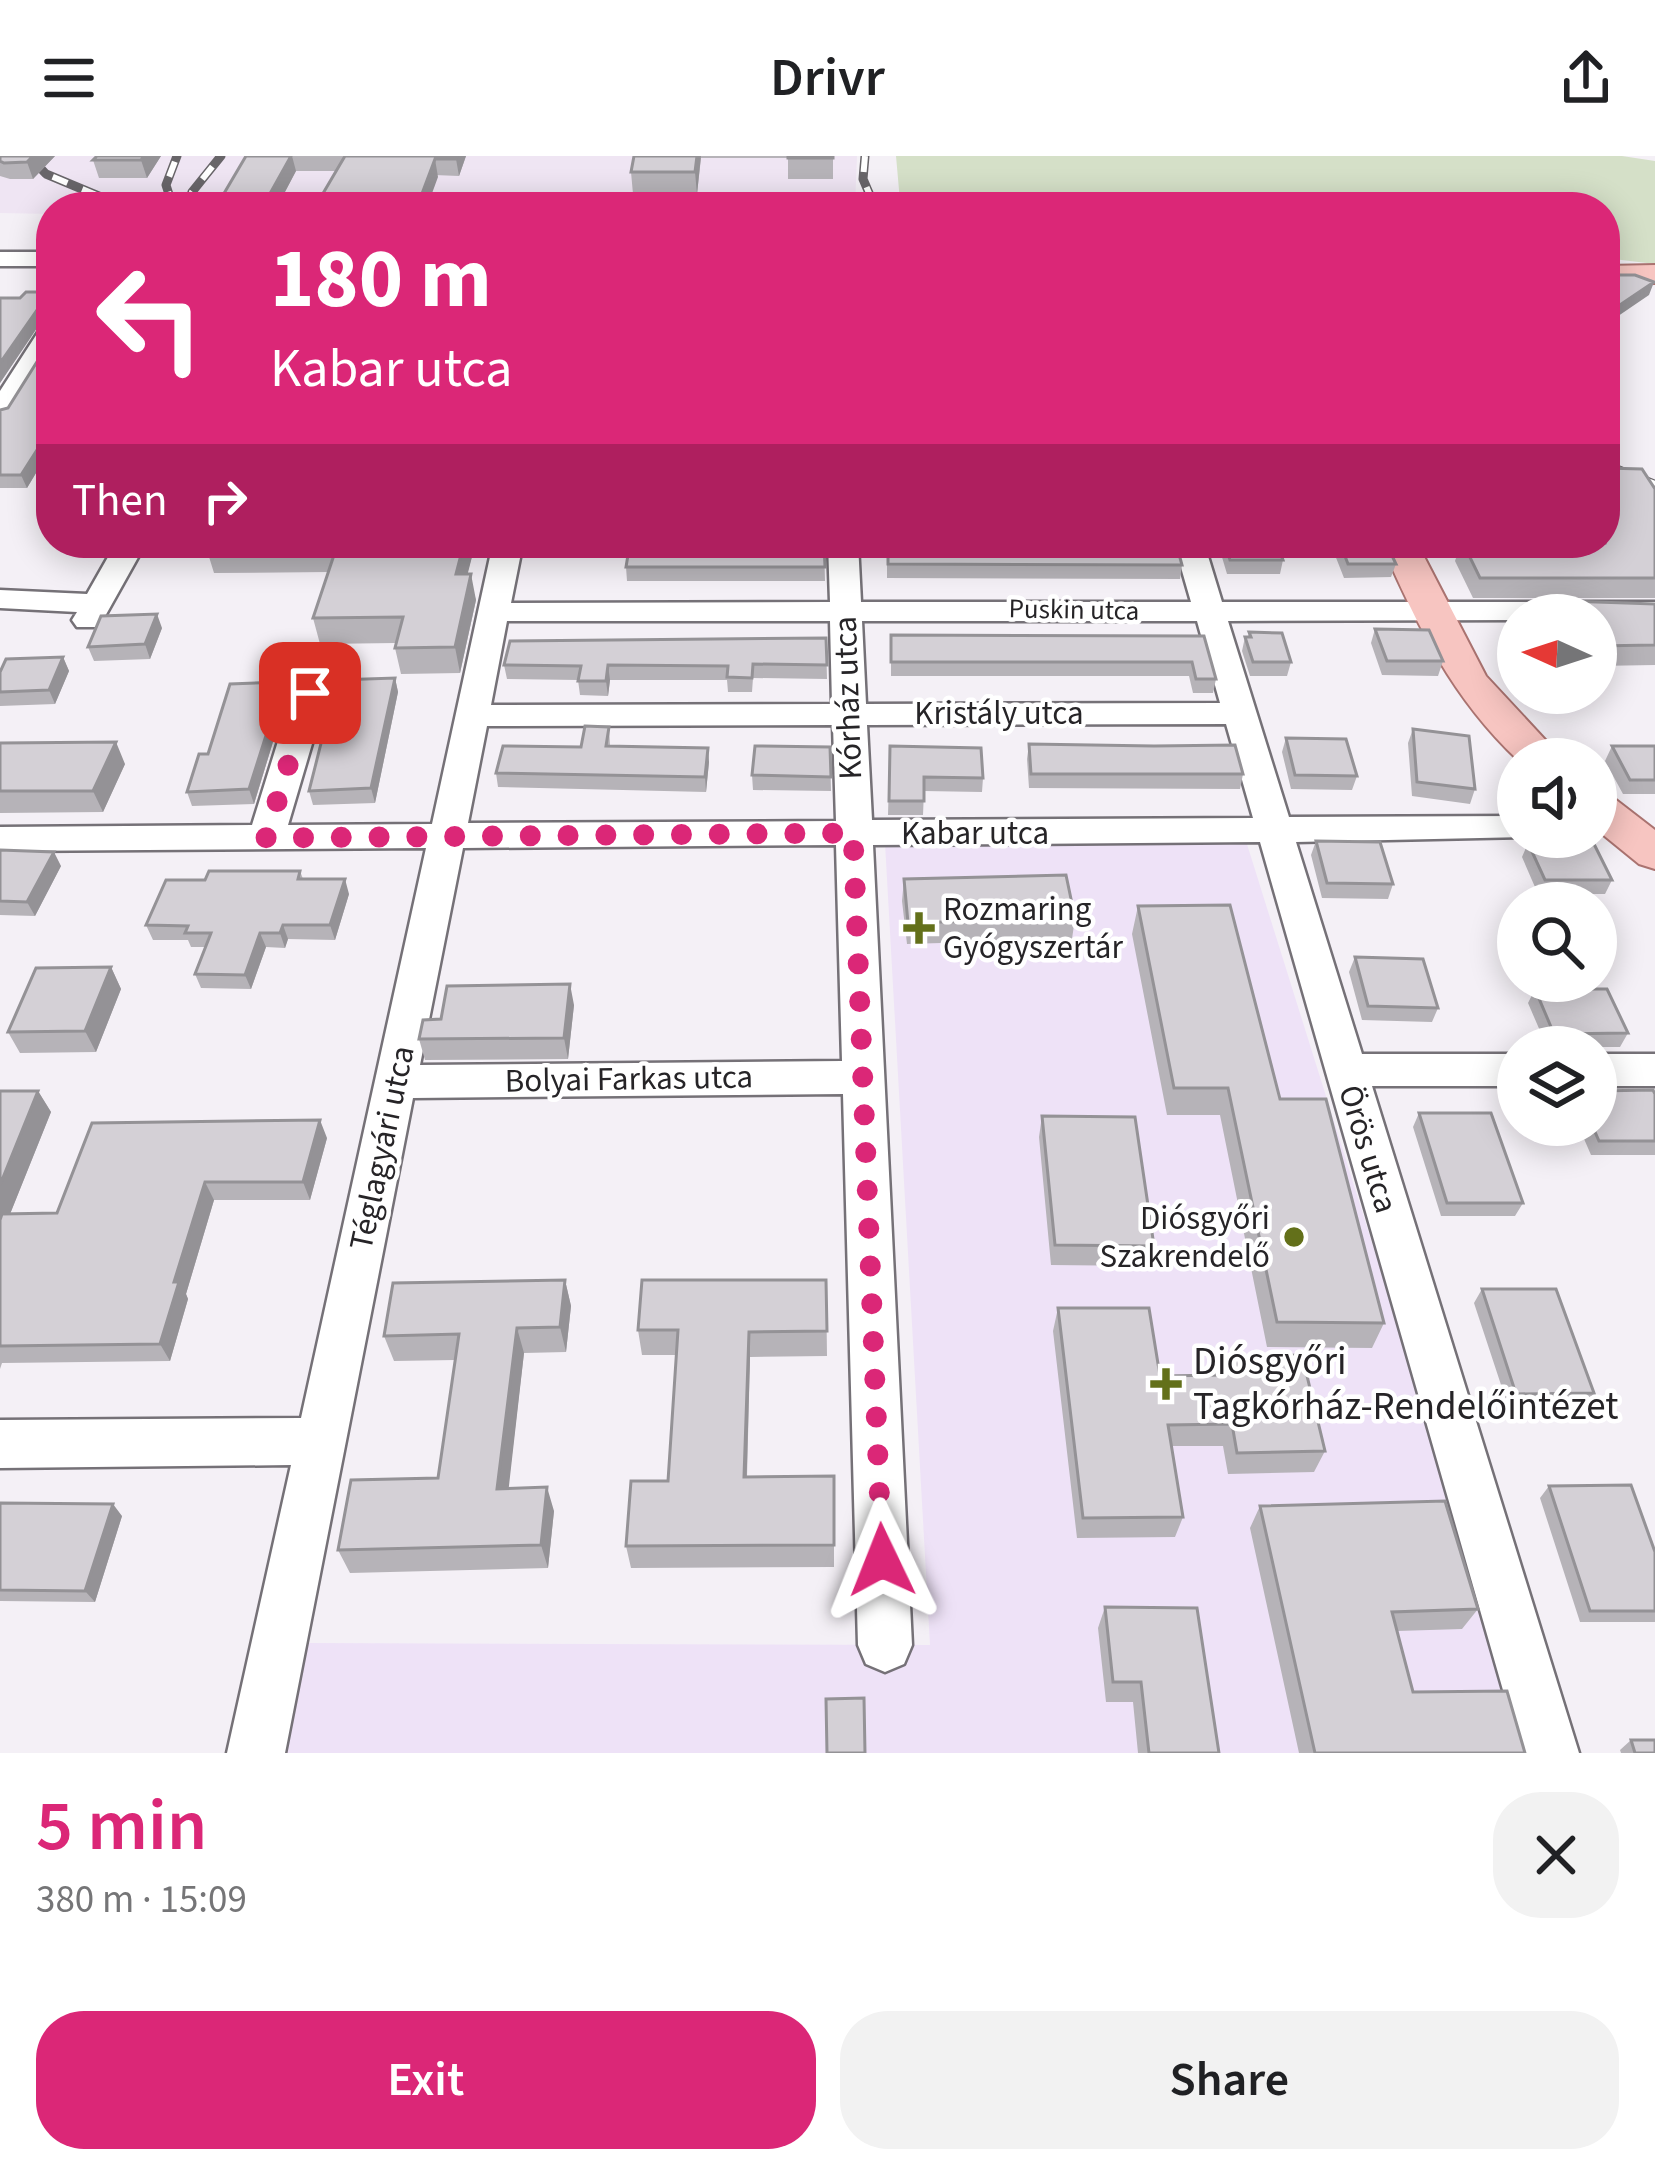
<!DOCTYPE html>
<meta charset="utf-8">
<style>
:root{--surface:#fff;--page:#f2f2f2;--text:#202124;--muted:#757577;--accent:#db2777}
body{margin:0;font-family:"Source Sans 3",sans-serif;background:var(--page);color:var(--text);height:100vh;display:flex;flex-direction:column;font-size:45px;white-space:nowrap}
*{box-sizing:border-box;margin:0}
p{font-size:39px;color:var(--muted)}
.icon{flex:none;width:66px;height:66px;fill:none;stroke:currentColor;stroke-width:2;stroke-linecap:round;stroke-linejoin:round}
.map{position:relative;height:1597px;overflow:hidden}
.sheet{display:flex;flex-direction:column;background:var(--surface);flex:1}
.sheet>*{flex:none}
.top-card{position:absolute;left:36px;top:36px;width:1584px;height:366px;border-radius:48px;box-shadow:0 6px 30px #0003;background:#db2777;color:#fff;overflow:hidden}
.needle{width:78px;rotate:273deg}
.fabs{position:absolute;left:1497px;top:438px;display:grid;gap:24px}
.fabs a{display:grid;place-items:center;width:120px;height:120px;border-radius:50%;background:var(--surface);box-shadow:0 6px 30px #0003;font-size:60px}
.pin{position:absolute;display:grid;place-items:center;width:102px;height:102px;color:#fff;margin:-51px;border-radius:24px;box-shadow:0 6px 18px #0006}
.me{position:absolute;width:132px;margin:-66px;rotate:358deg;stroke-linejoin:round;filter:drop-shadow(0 0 9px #0008)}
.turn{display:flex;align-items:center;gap:42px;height:252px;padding:0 36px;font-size:54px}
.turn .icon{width:156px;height:156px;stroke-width:2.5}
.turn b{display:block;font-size:84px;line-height:102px}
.then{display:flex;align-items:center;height:114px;padding:0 36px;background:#0003;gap:24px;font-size:45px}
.round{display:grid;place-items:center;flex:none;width:126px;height:126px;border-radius:48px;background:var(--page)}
.headline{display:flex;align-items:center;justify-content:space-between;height:204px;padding:0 36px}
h1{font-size:72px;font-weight:600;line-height:90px;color:var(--accent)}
.primary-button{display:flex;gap:24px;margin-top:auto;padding:24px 36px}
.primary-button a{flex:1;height:138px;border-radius:48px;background:var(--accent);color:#fff;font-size:48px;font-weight:600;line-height:138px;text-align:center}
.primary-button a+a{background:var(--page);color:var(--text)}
header{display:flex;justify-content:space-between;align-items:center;height:156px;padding:0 36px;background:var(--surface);font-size:54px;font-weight:600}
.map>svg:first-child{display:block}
</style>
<header><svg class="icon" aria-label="menu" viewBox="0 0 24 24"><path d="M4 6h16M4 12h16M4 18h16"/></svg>Drivr<svg class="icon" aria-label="share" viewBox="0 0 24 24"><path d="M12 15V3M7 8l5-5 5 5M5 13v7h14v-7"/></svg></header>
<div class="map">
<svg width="1655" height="1597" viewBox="0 0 1655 1597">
<rect width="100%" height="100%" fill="#f4f0f6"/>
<!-- built -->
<path fill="#efe5f3" d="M 0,0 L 857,0 L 855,51 L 51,51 L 51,58 L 0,57 Z"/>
<!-- medical -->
<path fill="#eee2f7" d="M 1246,685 L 1532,1597 L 281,1597 L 306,1487 L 930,1489 L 885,687 Z"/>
<!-- green -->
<path fill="#d5e0c8" d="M 896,0 L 1622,0 L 1655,5 L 1655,108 L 1605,102 L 1605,51 L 905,51 L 900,45 Z"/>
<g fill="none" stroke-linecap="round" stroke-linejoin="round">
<!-- minor casing -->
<g stroke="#757177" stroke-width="5">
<path id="minor" d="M 0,96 L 51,96 L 51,110 L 0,110 Z
M 51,168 L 51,195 L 9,262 L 0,264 L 0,235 L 42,170 Z
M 116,387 L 146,387 L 99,471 L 77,471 L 72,464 L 77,456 L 0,452 L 0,434 L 87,438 Z
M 493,387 L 523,387 L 511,447 L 830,446 L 828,387 L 858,387 L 861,446 L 1191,446 L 1174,387 L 1204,387 L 1222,446 L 1655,446 L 1655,464 L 1518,459 L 1518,464 L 1228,465 L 1289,661 L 1518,660 L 1518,681 L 1530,681 L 1296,686 L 1362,898 L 1518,898 L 1518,930 L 1372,930 L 1579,1597 L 1521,1597 L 1260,686 L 873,689 L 912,1489 L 904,1508 L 885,1516 L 866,1508 L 858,1489 L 843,938 L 413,942 L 285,1597 L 227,1597 L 291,1309 L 0,1312 L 0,1264 L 301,1262 L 426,692 L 0,695 L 0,671 L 252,669 L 293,537 L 298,530 L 322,530 L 327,537 L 288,669 L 432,668 ZM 507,465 L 830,465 L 832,548 L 491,549 ZM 862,465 L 1197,465 L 1220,547 L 866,548 ZM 1226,568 L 1253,662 L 872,664 L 867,569 ZM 833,569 L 836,665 L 468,667 L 487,570 ZM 836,689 L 842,905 L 420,909 L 463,692 Z
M 1596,898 L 1655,898 L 1655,930 L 1596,930 Z"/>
</g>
<!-- major casing -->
<g stroke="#aa7370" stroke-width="4">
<path id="major" d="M 1655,109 L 1655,127 L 1605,128 L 1605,110 Z
M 1381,387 L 1417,387 L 1486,520 L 1563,603 L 1518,604 C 1452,542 1417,469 1381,387 Z
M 1596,635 L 1611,640 L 1655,674 L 1655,713 L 1639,708 L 1596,673 Z"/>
</g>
<!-- minor -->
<use href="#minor" fill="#fff" fill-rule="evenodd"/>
<!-- major -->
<use href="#major" fill="#f7c5c1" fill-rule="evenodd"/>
<!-- rail-far1 casing -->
<g stroke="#686569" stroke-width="9">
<path id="rail-far1" d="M 29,0 L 46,18 L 125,51
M 865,0 L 863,23 L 875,51
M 173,51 L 166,29 L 177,0
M 188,51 L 192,36 L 221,0"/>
</g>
<!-- rail casing -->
<g stroke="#686569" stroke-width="10">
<path id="rail" d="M 1605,309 L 1655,329"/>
</g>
<!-- rail-far1 -->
<use href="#rail-far1" stroke="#fff" stroke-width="6" stroke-dasharray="16" stroke-linecap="butt"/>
<!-- rail -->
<use href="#rail" stroke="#fff" stroke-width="8" stroke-dasharray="21" stroke-linecap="butt"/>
</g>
<!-- wall -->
<path fill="#b6b3b8" d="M 0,0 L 55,0 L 33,23 L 10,23 L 0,20 Z
M 97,0 L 161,0 L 147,22 L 99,22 L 93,4 Z
M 246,0 L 466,0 L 459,20 L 336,15 L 296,15 L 277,51 L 216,51 Z
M 634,0 L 833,0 L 833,23 L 788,23 L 788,2 L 701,2 L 697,38 L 633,38 L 631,16 Z
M 51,136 L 51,292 L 27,332 L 0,332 L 0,254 L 8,252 L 50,185 L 51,167 L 41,166 L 0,227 L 0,142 L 20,142 Z
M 1655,333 L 1655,442 L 1473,442 L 1455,405 L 1461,387 L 1605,387 Z
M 473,387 L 474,393 L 467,418 L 476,444 L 460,517 L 401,518 L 395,492 L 396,487 L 320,488 L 313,462 L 329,416 L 214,417 L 206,391 Z
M 824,387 L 825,425 L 627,425 L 626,411 Z
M 887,387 L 1182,409 L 1180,423 L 887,422 Z
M 1220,387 L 1283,404 L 1280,418 L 1227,418 L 1219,391 Z
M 1335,387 L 1386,387 L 1396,408 L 1391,421 L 1344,422 L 1333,394 Z
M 1538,444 L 1655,448 L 1655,509 L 1596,510 L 1596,459 L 1532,459 Z
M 162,472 L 150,503 L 94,505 L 88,491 Z
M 1375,473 L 1443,505 L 1438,520 L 1382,519 L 1371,487 Z
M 1249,476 L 1291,506 L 1287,520 L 1250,520 L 1242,495 L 1245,481 L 1248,481 Z
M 891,479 L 1204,480 L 1216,523 L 1213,537 L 1193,537 L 1189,520 L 891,520 Z
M 826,482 L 827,523 L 753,522 L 752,536 L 728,536 L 727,524 L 610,524 L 608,540 L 580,539 L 578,524 L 507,523 L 504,509 Z
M 63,501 L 69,515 L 55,548 L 0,550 L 0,516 Z
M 395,522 L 398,536 L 375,647 L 313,649 L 309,635 Z
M 287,540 L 254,648 L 192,650 L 187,636 Z
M 609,571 L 610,590 L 709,606 L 706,636 L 498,631 L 496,617 L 581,591 Z
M 1413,573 L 1475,633 L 1470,648 L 1412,640 L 1408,587 Z
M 1286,582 L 1357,620 L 1352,634 L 1291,633 L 1282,596 Z
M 0,587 L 125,608 L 103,656 L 0,657 Z
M 1029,588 L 1243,618 L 1240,633 L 1029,632 L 1027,603 Z
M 890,590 L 983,622 L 982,636 L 924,635 L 923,659 L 888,659 Z
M 1612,590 L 1655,590 L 1655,638 L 1623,638 L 1605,605 Z
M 830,591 L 831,635 L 753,634 L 752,619 Z
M 1316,685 L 1393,728 L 1388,743 L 1322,742 L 1311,699 Z
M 1528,687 L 1612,724 L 1605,738 L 1538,738 L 1522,701 Z
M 0,694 L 61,710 L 35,760 L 0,759 Z
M 300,715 L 303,723 L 349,738 L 335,784 L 288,783 L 285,792 L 266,791 L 251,833 L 201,832 L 195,818 L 205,791 L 191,791 L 188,784 L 153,784 L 146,769 L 205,724 Z
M 904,723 L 1075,762 L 1072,783 L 907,788 L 902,745 Z
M 1138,750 L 1280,943 L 1384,1167 L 1372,1192 L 1267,1191 L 1220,959 L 1167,959 L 1132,778 Z
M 1355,801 L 1438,852 L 1432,866 L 1362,864 L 1349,816 Z
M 111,811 L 121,833 L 96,896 L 20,897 L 8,876 Z
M 1535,833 L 1628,877 L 1620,891 L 1547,891 L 1528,847 Z
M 574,849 L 568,903 L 425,904 L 419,883 L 441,863 Z
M 0,935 L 38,935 L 51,956 L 10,1058 L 57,1057 L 327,982 L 310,1044 L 214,1044 L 186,1138 L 188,1143 L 170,1205 L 2,1207 L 0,1213 Z
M 1655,938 L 1655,999 L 1591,999 L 1578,969 L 1596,969 Z
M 1419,957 L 1523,1047 L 1515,1060 L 1441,1060 L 1413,971 Z
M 1042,960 L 1154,1090 L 1148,1110 L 1051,1109 L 1039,981 Z
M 565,1124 L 571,1150 L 566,1196 L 524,1197 L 508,1332 L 554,1355 L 548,1412 L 350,1417 L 338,1394 L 438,1322 L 455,1204 L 394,1205 L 384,1180 Z
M 826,1124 L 827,1200 L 750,1201 L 747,1321 L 834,1320 L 834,1411 L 631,1412 L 626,1390 L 668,1325 L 676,1199 L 642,1199 L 638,1174 Z
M 1482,1133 L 1594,1237 L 1585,1250 L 1508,1250 L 1474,1147 Z
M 1058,1152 L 1160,1220 L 1210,1220 L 1217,1200 L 1325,1295 L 1314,1316 L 1228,1318 L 1223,1290 L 1172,1290 L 1183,1361 L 1175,1381 L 1077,1382 L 1053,1175 Z
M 1549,1330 L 1655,1396 L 1655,1466 L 1580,1466 L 1540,1342 Z
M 0,1347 L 122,1360 L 95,1446 L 0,1445 Z
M 1260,1350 L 1478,1453 L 1462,1473 L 1397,1475 L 1413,1536 L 1525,1597 L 1299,1597 L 1250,1372 Z
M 1105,1451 L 1219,1597 L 1138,1597 L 1133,1546 L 1106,1546 L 1098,1472 Z
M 1631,1584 L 1655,1597 L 1621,1597 L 1620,1594 Z"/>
<!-- shaded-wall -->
<path fill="#949296" d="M 33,0 L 55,0 L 33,23 L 27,6 Z
M 144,0 L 161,0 L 147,22 L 141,4 Z
M 291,0 L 292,0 L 296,15 L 277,51 L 269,51 L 267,43 Z
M 457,0 L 466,0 L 459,20 L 456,3 Z
M 697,0 L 701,0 L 697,38 L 695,16 Z
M 435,3 L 438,21 L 427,51 L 417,51 Z
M 1654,126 L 1649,139 L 1605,169 L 1605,159 Z
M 37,154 L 41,166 L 0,227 L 0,207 Z
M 51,272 L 51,292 L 27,332 L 21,319 Z
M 464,387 L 473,387 L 474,393 L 461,444 L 456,418 Z
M 471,418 L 476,444 L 460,517 L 455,491 Z
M 157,458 L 162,472 L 150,503 L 145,488 Z
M 63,501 L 69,515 L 55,548 L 49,534 Z
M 608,509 L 610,524 L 608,540 L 606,525 Z
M 395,522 L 398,536 L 375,647 L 371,632 Z
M 283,526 L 287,540 L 254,648 L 249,633 Z
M 116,586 L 125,608 L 103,656 L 93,635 Z
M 708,592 L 709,606 L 706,636 L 705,621 Z
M 54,696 L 61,710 L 35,760 L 27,746 Z
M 345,723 L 349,738 L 335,784 L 330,769 Z
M 283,769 L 288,783 L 285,792 L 280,777 Z
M 260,777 L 266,791 L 251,833 L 245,819 Z
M 111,811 L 121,833 L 96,896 L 85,875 Z
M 570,828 L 574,849 L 568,903 L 564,882 Z
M 38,935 L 51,956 L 0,1083 L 0,1029 Z
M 320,964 L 327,982 L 310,1044 L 303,1026 Z
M 205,1026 L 214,1044 L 186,1138 L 188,1143 L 170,1205 L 160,1188 L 174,1126 Z
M 565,1124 L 571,1150 L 566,1196 L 560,1171 Z
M 517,1172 L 524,1197 L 506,1356 L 497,1333 Z
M 749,1176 L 750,1201 L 746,1344 L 744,1321 Z
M 547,1331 L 554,1355 L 548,1412 L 541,1389 Z
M 113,1348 L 122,1360 L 95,1446 L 85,1435 Z"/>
<!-- building -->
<path fill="#d4d0d6" stroke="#949296" stroke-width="3" d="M 0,0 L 33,0 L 27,6 L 4,7 L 0,5 Z
M 97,0 L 144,0 L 141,4 L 93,4 Z
M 246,0 L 291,0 L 267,43 L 274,43 L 271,51 L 216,51 Z
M 345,0 L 457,0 L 456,3 L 435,3 L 417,51 L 315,51 Z
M 634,0 L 697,0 L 695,16 L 631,16 Z
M 788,0 L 833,0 L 833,2 L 788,2 Z
M 1608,119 L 1635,119 L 1654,126 L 1605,159 L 1605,121 Z
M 26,136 L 51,136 L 51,156 L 37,154 L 0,207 L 0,142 L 20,142 Z
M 51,162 L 51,272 L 21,319 L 0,319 L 0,254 L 8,252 L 50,185 Z
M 1605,312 L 1642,313 L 1655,333 L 1655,422 L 1480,422 L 1463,387 L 1605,387 Z
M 208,387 L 464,387 L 456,418 L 471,418 L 455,491 L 395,492 L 403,461 L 313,462 L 337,390 L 206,391 Z
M 630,387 L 824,387 L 825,411 L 626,411 Z
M 888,387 L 1176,387 L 1182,409 L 888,408 Z
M 1225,387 L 1277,387 L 1283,404 L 1230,404 Z
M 1340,387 L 1386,387 L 1396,408 L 1348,408 Z
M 1538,444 L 1655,448 L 1655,489 L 1596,490 L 1596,459 L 1546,459 Z
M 157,458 L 145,488 L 88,491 L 101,460 Z
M 1375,473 L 1429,474 L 1443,505 L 1387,505 Z
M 1249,476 L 1282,477 L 1291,506 L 1253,506 L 1245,481 L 1251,481 Z
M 891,479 L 1204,480 L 1216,523 L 1196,523 L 1192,506 L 891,506 Z
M 826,482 L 827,509 L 753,508 L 752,522 L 727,521 L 728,510 L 608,509 L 606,525 L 578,525 L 581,510 L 504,509 L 510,485 Z
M 63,501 L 49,534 L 0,536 L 0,516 L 6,503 Z
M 395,522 L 371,632 L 309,635 L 337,524 Z
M 283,526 L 249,633 L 187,636 L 199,598 L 208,598 L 230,528 Z
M 585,570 L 609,571 L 606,590 L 708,592 L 705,621 L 496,617 L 503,590 L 581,591 Z
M 1413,573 L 1469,580 L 1475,633 L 1417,626 Z
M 1286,582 L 1346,583 L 1357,620 L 1295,619 Z
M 116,586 L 93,635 L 0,635 L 0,587 Z
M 1029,588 L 1154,590 L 1235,589 L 1243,618 L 1031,618 Z
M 755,590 L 830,591 L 831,621 L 752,619 Z
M 890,590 L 981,592 L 983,622 L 924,621 L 924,645 L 889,645 Z
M 1612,590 L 1655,590 L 1655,624 L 1630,624 Z
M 1316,685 L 1380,686 L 1393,728 L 1327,727 Z
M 1593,686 L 1612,724 L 1545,724 L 1528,687 Z
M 0,694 L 54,696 L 27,746 L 0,745 Z
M 209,715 L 300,715 L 298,723 L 345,723 L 330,769 L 283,769 L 280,777 L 260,777 L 245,819 L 195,818 L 211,777 L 185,777 L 188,770 L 146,769 L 166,724 L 205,724 Z
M 1066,719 L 1075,762 L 908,767 L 904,723 Z
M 1230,749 L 1280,943 L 1326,943 L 1384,1167 L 1277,1166 L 1228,932 L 1174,932 L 1138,750 Z
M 1355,801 L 1423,803 L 1438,852 L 1368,850 Z
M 111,811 L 85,875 L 8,876 L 36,812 Z
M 570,828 L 564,882 L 419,883 L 423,864 L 441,863 L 447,830 Z
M 1535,833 L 1607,833 L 1628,877 L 1554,878 Z
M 1653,934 L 1655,938 L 1655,985 L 1599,985 L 1592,969 L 1596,969 L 1596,935 Z
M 0,935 L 38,935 L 0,1029 Z
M 1419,957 L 1491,957 L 1523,1047 L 1447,1047 Z
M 1042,960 L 1135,961 L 1154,1090 L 1055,1089 Z
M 320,964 L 303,1026 L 205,1026 L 174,1126 L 179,1126 L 160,1188 L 0,1190 L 0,1064 L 2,1058 L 57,1057 L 92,967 Z
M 565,1124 L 560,1171 L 517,1172 L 497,1333 L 547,1331 L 541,1389 L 338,1394 L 351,1324 L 438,1322 L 459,1178 L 384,1180 L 393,1127 Z
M 642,1124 L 826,1124 L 827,1175 L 749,1176 L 744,1321 L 834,1320 L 834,1389 L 626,1390 L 631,1325 L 668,1325 L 678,1174 L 638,1174 Z
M 1482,1133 L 1556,1133 L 1594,1237 L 1516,1238 Z
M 1058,1152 L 1149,1152 L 1160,1220 L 1222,1219 L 1217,1200 L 1302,1199 L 1325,1295 L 1237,1297 L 1232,1268 L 1168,1269 L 1183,1361 L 1083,1362 Z
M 1631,1329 L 1655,1396 L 1655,1455 L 1590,1455 L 1549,1330 Z
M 1445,1345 L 1478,1453 L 1392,1456 L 1413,1536 L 1507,1535 L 1525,1597 L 1315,1597 L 1260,1350 Z
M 0,1347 L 113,1348 L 85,1435 L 0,1434 Z
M 1105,1451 L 1197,1452 L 1219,1597 L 1149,1597 L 1141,1526 L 1113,1526 Z
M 864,1542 L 865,1597 L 827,1597 L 826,1543 Z
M 1631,1584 L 1655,1584 L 1655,1597 L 1635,1597 Z"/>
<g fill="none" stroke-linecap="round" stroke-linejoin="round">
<!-- route -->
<path stroke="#db2777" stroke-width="21" stroke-dasharray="0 37.8" d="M 310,537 L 266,682 L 853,677 L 882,1404"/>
</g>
<!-- markers -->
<g fill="#63701a" stroke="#fff" stroke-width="4.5">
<path d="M913 754h12v12h12v12h-12v12h-12v-12h-12v-12h12z"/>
<circle cx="1294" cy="1081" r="12"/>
<path d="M1160 1210h12v12h12v12h-12v12h-12v-12h-12v-12h12z"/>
</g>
<g text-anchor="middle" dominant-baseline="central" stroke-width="9" stroke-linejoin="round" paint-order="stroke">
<!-- far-street labels -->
<g font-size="27" fill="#262427" stroke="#fff">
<text transform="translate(1074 454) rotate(1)">Puskin utca</text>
</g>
<!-- street labels -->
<g font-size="33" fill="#262427" stroke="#fff">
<text transform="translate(848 542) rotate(-92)">Kórház utca</text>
<text x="999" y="557">Kristály utca</text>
<text x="975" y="677">Kabar utca</text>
<text transform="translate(629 923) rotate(-1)">Bolyai Farkas utca</text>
<text transform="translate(382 992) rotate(-78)">Téglagyári utca</text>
<text transform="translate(1368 993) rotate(73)">Örös utca</text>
</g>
<!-- poi labels -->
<g font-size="33" fill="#262427" stroke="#fff" text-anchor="start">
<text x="943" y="753">Rozmaring<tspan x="943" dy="38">Gyógyszertár</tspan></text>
<text x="1270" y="1062" text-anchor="end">Diósgyőri<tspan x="1270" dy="38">Szakrendelő</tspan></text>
</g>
<!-- near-poi labels -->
<g font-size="39" fill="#262427" stroke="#fff" text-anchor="start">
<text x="1193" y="1206">Diósgyőri<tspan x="1193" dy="45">Tagkórház-Rendelőintézet</tspan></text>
</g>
</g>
</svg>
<div class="fabs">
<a><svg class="needle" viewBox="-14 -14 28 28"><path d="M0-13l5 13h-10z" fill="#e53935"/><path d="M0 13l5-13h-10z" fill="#757577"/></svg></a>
<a><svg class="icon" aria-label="sound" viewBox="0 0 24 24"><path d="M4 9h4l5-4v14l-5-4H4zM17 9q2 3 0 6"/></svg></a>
<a><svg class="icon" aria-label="search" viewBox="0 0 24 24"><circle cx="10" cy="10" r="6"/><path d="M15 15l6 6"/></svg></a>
<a><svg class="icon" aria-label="layers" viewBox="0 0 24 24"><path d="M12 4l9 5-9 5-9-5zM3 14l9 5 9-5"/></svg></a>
</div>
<div class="pin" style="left:310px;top:537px;background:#d93025"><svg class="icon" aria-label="arrive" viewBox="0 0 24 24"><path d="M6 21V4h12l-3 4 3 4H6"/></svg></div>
<svg class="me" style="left:882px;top:1404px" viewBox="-20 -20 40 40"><path d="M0-17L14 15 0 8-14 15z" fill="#db2777" stroke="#fff" stroke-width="4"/></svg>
<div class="top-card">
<div class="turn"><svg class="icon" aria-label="left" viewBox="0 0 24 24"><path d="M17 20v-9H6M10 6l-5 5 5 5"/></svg><div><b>180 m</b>Kabar utca</div></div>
<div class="then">Then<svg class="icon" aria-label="right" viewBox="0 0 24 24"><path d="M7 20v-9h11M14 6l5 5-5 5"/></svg></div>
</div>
</div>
<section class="sheet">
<div class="headline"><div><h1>5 min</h1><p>380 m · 15:09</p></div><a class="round"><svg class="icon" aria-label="close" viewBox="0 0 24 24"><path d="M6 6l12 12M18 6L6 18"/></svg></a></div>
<div class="primary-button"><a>Exit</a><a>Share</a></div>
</section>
